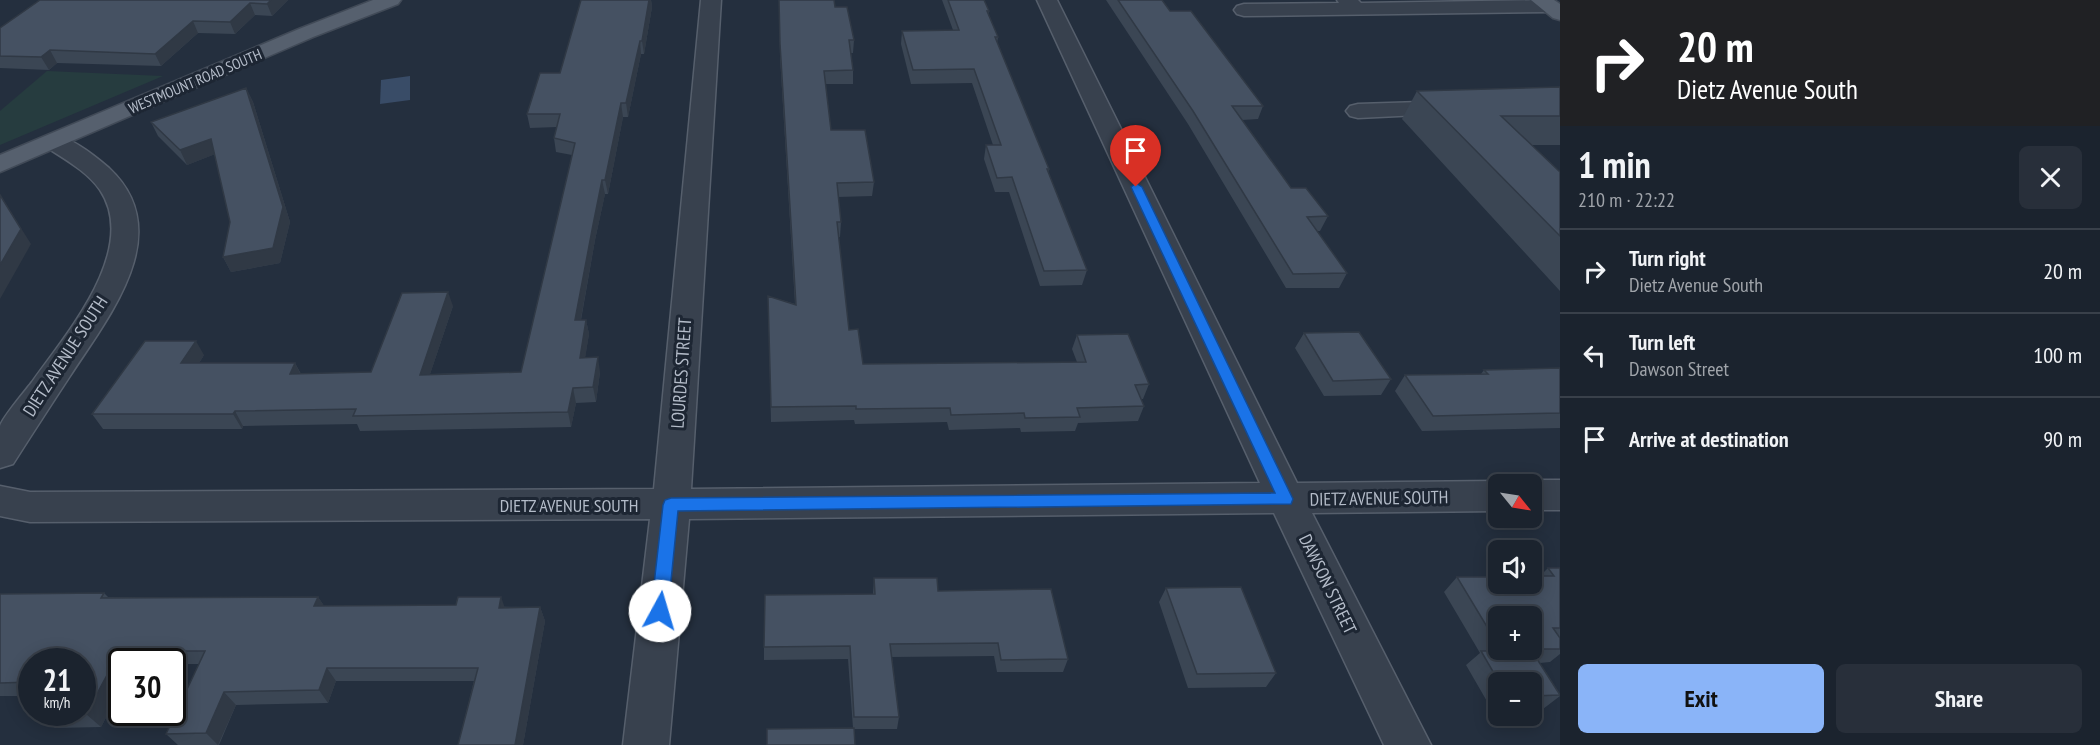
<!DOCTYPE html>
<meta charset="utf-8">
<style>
:root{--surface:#1b232e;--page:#282f3a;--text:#f1f3f6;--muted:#a0a4aa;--line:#39404a;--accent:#8ab4f8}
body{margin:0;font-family:"PT Sans Narrow",sans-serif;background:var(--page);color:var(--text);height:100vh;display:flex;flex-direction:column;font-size:22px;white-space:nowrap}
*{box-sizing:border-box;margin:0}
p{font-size:20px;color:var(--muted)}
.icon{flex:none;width:33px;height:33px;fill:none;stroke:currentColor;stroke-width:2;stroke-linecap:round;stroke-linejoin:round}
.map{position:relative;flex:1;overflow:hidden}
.panel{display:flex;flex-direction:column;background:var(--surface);width:540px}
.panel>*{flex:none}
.top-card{background:#202124;color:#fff;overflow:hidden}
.needle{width:39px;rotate:120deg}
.controls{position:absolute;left:1488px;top:474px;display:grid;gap:12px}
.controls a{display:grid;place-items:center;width:54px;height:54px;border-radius:9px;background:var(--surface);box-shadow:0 3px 15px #0003,0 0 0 2px var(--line);font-size:30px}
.speed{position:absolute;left:18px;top:648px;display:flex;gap:12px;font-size:30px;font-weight:700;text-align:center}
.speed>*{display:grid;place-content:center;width:78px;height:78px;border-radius:50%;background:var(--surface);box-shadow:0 3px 15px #0003,0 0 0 2px var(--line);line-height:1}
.speed small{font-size:15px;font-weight:400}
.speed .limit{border:3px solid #111;border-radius:9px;background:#fff;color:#111}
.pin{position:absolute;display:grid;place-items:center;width:51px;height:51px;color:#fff;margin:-62px -26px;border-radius:50% 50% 50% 0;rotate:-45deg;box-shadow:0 0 6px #0007}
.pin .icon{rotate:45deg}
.me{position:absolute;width:66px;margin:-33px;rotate:6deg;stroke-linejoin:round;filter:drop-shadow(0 0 4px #0008)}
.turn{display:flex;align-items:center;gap:21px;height:126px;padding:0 18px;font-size:27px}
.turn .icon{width:78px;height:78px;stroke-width:2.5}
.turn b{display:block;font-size:42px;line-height:51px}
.round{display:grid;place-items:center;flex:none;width:63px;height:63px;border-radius:9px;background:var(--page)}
.summary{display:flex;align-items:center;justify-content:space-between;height:102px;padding:0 18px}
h1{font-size:36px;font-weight:700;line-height:45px}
.primary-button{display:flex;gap:12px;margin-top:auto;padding:12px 18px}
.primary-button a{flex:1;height:69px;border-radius:9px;background:var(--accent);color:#111;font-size:24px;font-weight:700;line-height:69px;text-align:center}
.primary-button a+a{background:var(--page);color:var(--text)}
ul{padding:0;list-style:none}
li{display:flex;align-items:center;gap:18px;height:84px;padding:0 18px;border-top:2px solid var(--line)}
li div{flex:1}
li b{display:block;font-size:22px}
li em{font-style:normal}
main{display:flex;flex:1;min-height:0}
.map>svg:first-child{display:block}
</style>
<main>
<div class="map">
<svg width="1560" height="745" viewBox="0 0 1560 745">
<rect width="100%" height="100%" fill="#242f3e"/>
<!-- green -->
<path fill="#263c3f" d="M 47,71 L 163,76 L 0,145 L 0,111 Z"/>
<!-- water -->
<path fill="#394c67" d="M 410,76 L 410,100 L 380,104 L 381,80 Z"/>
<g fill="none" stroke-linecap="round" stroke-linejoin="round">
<!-- minor casing -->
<g stroke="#565f6c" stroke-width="3">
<path id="minor" d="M 701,0 L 721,0 L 691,489 L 1260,483 L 1037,0 L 1057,0 L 1297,483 L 1498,481 L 1508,484 L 1498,484 L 1498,511 L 1312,513 L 1431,745 L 1384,745 L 1274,513 L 689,519 L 669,745 L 623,745 L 650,519 L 30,522 L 0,516 L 0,486 L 30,492 L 654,489 Z
M 1337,0 L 1358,0 L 1361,3 L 1549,0 L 1556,2 L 1559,6 L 1556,10 L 1549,12 L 1244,16 L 1237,14 L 1234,10 L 1237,6 L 1244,4 L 1339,3 Z
M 1452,101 L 1460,103 L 1464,108 L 1460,113 L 1358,118 L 1350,116 L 1346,111 L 1350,106 L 1358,104 Z
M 55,135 C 74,139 94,155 109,168 C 178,232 109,316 70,376 C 51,405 32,434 13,464 L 0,468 C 0,456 0,438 0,426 C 3,417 25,391 32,382 C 65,335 140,250 100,190 C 87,171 64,159 46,147 L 43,142 L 46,137 Z
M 1532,480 L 1560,480 L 1560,510 L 1532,510 L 1532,484 L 1519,484 Z"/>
</g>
<!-- major casing -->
<g stroke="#414a57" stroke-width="3">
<path id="major" d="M 373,0 L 401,0 L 398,4 L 313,37 L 0,172 L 0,155 L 299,29 Z
M 1531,0 L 1554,0 L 1560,4 L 1560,20 L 1553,18 Z"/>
</g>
<!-- minor -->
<use href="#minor" fill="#38414e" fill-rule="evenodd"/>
<!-- major -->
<use href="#major" fill="#56606e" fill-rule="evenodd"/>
</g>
<!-- wall -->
<path fill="#3b4654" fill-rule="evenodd" d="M 40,0 L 288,0 L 272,16 L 255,15 L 235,34 L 198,33 L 161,66 L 57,63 L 49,70 L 0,68 L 0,28 Z
M 581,0 L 651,0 L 652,7 L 644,54 L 641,54 L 628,117 L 623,117 L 608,194 L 605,194 L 595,240 L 581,320 L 586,320 L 589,334 L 585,357 L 600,372 L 596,402 L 576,403 L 571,427 L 360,431 L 357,424 L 243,426 L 242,429 L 103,429 L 92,414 L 204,355 L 199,363 L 295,363 L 301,374 L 371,372 L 453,306 L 430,374 L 521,372 L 572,155 L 556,152 L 554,138 L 557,127 L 530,128 L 527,114 L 560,73 Z
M 779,0 L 835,7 L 854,40 L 853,53 L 851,53 L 853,70 L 853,84 L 825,84 L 831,130 L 874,182 L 872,196 L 838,197 L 841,222 L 840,237 L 838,237 L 849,330 L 863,364 L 1077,362 L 1072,349 L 1077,335 L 1149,384 L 1143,399 L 1141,399 L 1144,406 L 1138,421 L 1078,423 L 1075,431 L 1021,432 L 1020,428 L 949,430 L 947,422 L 855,424 L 854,420 L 771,422 L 768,296 L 795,304 L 780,57 Z
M 942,0 L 984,0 L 989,11 L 988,15 L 998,37 L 997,43 L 1049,169 L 1048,173 L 1087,270 L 1082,285 L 1040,286 L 1009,192 L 995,192 L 984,159 L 986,145 L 993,145 L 972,83 L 911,84 L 901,44 L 902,31 L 953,30 Z
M 1106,0 L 1162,0 L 1170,11 L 1263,106 L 1258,119 L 1242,120 L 1291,188 L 1328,216 L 1320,231 L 1317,231 L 1347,273 L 1339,288 L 1286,288 L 1188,124 Z
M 1560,87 L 1560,145 L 1532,145 L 1560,172 L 1560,291 L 1402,119 L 1417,91 Z
M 246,88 L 253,102 L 290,222 L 280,263 L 231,272 L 223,257 L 230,222 L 215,154 L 187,165 L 158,136 L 151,122 Z
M 1304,333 L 1391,379 L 1381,395 L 1324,396 L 1295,348 Z
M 1560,368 L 1560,428 L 1422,431 L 1395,391 L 1405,375 L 1481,374 L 1484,370 Z
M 1548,568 L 1560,568 L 1560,654 L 1550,662 L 1540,663 L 1560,696 L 1543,709 L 1532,709 L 1532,682 L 1498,682 L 1498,710 L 1492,710 L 1466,665 L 1480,653 L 1444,592 L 1457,577 L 1540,576 ZM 1498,616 L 1532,650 L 1498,650 Z
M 874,578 L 938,591 L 1068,659 L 1063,672 L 997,672 L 994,656 L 892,657 L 899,717 L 897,729 L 854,729 L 853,728 L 848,659 L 764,660 L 764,647 L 873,594 Z
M 1166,588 L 1276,673 L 1266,687 L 1188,688 L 1159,602 Z
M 104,593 L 108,597 L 318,597 L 324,606 L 540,607 L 545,621 L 523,745 L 458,745 L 474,681 L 336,681 L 328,703 L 236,705 L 219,745 L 178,745 L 166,734 L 199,664 L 172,664 L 172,662 L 122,662 L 122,687 L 101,727 L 55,728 L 40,715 L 82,662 L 32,662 L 32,696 L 0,696 L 0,594 Z"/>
<!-- shaded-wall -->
<path fill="#303945" d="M 271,0 L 288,0 L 272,16 L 267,4 Z
M 649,0 L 651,0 L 652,7 L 644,54 L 642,41 Z
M 250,3 L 255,15 L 235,34 L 230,22 Z
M 193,21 L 198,33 L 161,66 L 155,54 Z
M 640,41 L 641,54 L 628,117 L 626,103 Z
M 50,50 L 57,63 L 49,70 L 41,57 Z
M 246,88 L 253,102 L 290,222 L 280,263 L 231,272 L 223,257 L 273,248 Z
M 621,103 L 623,117 L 608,194 L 605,180 Z
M 211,139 L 218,153 L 187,165 L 180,150 Z
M 602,180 L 605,194 L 595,240 L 578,335 L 575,320 L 593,225 Z
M 0,195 L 31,244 L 0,299 Z
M 448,292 L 453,306 L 425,389 L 420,375 Z
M 586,320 L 589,334 L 583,372 L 580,358 Z
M 196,341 L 204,355 L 190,378 L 181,363 Z
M 598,357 L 600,372 L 596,402 L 593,387 Z
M 295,363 L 302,377 L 290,374 Z
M 573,388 L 576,403 L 571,427 L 568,412 Z
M 235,411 L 243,426 L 242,429 L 233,414 Z
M 318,597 L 327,610 L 314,606 Z
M 501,597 L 506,611 L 499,608 Z
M 540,607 L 545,621 L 523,745 L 515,745 Z
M 120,651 L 131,662 L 122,662 L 122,687 L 101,727 L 86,714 Z
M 327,668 L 336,681 L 328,703 L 319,690 Z
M 224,692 L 236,705 L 218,745 L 206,733 Z"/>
<!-- building -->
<path fill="#455162" stroke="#303945" stroke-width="1.5" d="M 40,0 L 271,0 L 267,4 L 250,3 L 230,22 L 193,21 L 155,54 L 50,50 L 41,57 L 0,56 L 0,28 Z
M 581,0 L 649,0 L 642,41 L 640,41 L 626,103 L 621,103 L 605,180 L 602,180 L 593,225 L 575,320 L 586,320 L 580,358 L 598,357 L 593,387 L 573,388 L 568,412 L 353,416 L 356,409 L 235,411 L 233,414 L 92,414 L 145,341 L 196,341 L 181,363 L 295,363 L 290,374 L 371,372 L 402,293 L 448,292 L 420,375 L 521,372 L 575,143 L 554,138 L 560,114 L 527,114 L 540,73 L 560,73 Z
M 779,0 L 834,0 L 835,7 L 847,7 L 854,40 L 849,40 L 853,70 L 824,71 L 831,130 L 865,130 L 874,182 L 837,183 L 841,222 L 837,222 L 849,330 L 858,329 L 863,364 L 1086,362 L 1077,335 L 1128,334 L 1149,384 L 1135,385 L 1144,406 L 1077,408 L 1080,417 L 1025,418 L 1024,413 L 951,415 L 950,408 L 856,409 L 856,406 L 771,407 L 768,296 L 796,305 L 780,44 Z
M 948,0 L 984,0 L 989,11 L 987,11 L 998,37 L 995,37 L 1049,169 L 1047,169 L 1087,270 L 1044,271 L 1012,177 L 997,178 L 986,145 L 1001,145 L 974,69 L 913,70 L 902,31 L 959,30 Z
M 1118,0 L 1162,0 L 1170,11 L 1191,11 L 1263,106 L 1232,106 L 1291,188 L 1306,188 L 1328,216 L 1307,217 L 1347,273 L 1293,274 L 1193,111 Z
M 1560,87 L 1560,116 L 1501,116 L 1560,172 L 1560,236 L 1417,91 Z
M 246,88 L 283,207 L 273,248 L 223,257 L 230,222 L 211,139 L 180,150 L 151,122 Z
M 0,195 L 21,229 L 0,265 Z
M 1359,332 L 1391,379 L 1333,381 L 1304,333 Z
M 1560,368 L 1560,413 L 1433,416 L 1405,375 L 1488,374 L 1484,370 Z
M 1548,568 L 1560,568 L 1560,628 L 1553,628 L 1560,638 L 1560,649 L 1532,649 L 1532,616 L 1498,616 L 1498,645 L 1457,577 L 1498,577 L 1498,584 L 1532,584 L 1532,576 L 1554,576 Z
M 874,578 L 937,578 L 938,591 L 1051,589 L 1068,659 L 1001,660 L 998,643 L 890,644 L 899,717 L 854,717 L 850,646 L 764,647 L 765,595 L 875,594 Z
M 1241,587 L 1276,673 L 1197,674 L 1166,588 Z
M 104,593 L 101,598 L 318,597 L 314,606 L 456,605 L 458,597 L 501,597 L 499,608 L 540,607 L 515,745 L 458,745 L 478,668 L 327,668 L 319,690 L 224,692 L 206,733 L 166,734 L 205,651 L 120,651 L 86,714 L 40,715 L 41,712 L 82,712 L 82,662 L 32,662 L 32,682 L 0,683 L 0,594 Z
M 1481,651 L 1532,651 L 1560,695 L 1532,696 L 1532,682 L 1499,682 Z
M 854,728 L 855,745 L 767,745 L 767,729 Z"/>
<!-- route -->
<path fill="#1a73e8" stroke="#114b97" stroke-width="1.5" d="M 1136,183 L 1142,187 L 1293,499 L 1291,504 L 678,511 L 668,611 L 666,616 L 660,619 L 654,616 L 651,611 L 663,505 L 665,500 L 671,498 L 1275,493 L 1131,187 Z"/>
<g text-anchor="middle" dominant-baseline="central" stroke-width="6" stroke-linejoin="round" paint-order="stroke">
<!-- far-street labels -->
<g font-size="15" fill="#b4bcc9" stroke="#1d2633">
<text transform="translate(195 81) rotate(-23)">WESTMOUNT ROAD SOUTH</text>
</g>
<!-- street labels -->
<g font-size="18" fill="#b4bcc9" stroke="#1d2633">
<text transform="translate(65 356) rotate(-57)">DIETZ AVENUE SOUTH</text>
<text transform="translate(681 373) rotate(-86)">LOURDES STREET</text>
<text transform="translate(1379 498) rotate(-1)">DIETZ AVENUE SOUTH</text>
<text x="569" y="505">DIETZ AVENUE SOUTH</text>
<text transform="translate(1328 584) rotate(64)">DAWSON STREET</text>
</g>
</g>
</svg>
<div class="controls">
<a><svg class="needle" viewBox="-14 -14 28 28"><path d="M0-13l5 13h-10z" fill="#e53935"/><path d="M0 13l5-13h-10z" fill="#a0a4aa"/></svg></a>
<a><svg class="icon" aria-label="sound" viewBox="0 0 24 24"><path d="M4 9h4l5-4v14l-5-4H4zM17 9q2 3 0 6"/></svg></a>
<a>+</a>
<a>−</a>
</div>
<div class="speed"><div>21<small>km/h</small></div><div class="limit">30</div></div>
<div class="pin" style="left:1136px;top:187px;background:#d93025"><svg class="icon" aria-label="arrive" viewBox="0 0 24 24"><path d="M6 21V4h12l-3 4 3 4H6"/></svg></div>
<svg class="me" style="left:660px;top:611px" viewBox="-20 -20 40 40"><circle r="19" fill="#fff"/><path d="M0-13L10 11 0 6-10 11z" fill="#1a73e8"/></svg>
</div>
<section class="panel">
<div class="top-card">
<div class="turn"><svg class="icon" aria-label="right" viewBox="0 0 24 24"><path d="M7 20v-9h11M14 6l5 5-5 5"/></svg><div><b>20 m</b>Dietz Avenue South</div></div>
</div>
<div class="summary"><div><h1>1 min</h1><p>210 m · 22:22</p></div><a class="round"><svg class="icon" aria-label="close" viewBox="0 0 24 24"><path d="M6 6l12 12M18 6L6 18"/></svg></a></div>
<ul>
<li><svg class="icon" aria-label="right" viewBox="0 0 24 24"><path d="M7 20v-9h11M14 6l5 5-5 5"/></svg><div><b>Turn right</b><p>Dietz Avenue South</p></div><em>20 m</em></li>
<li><svg class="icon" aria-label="left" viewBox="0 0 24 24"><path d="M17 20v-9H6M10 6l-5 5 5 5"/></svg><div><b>Turn left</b><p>Dawson Street</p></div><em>100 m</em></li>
<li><svg class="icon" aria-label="arrive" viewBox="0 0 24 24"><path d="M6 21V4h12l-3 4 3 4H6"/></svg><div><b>Arrive at destination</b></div><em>90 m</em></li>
</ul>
<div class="primary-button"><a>Exit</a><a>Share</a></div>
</section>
</main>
